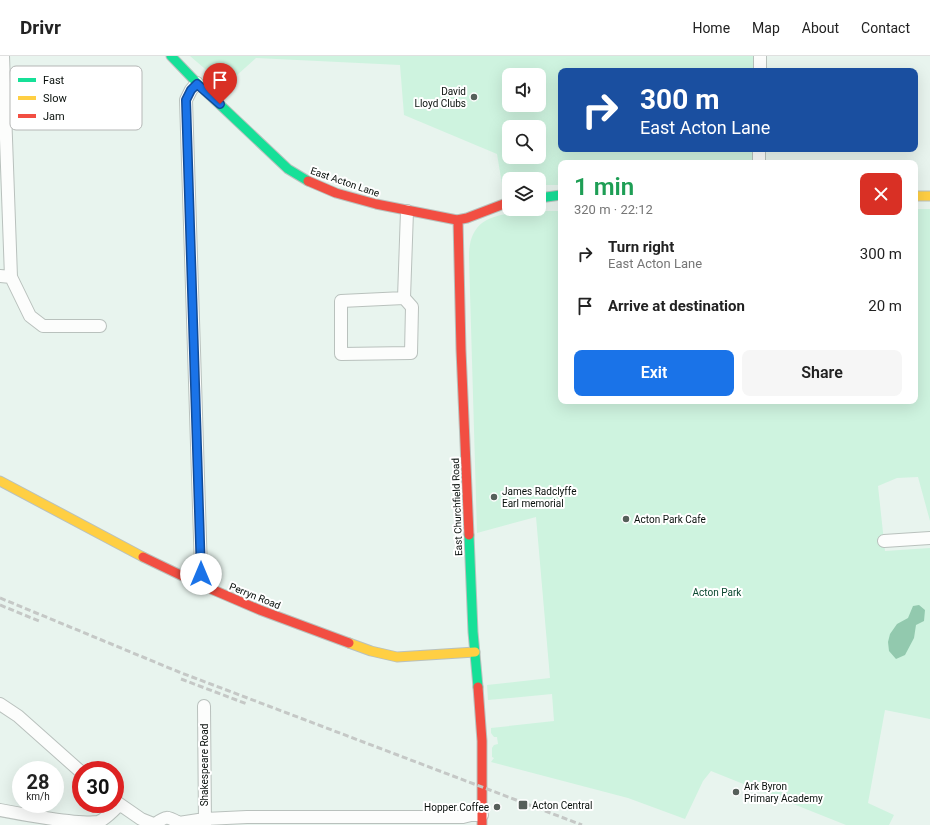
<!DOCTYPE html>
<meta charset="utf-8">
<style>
:root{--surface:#fff;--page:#f6f6f6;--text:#222;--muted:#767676;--line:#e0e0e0;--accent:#1a73e8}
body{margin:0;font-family:Roboto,sans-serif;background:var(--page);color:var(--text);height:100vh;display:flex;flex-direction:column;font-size:15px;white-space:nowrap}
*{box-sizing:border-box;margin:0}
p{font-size:13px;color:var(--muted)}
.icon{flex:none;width:22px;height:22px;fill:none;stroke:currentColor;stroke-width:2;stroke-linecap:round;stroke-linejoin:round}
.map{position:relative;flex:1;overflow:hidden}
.drawer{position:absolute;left:558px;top:104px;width:360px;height:244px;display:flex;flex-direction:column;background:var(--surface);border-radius:8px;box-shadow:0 4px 16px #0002}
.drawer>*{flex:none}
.hud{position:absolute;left:558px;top:12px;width:360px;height:84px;border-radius:8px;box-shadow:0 4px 16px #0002;background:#1a4fa0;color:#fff;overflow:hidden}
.buttons{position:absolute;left:502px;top:12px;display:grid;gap:8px}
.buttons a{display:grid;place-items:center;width:44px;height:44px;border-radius:8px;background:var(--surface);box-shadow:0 4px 16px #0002;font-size:20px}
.speed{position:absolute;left:12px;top:705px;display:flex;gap:8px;font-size:20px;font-weight:700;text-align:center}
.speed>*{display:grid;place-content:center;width:52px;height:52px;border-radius:50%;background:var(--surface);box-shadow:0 4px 16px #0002;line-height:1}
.speed small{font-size:10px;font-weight:400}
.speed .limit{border:6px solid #d22;background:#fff;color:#111}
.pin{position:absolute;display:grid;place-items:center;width:34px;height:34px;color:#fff;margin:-41px -17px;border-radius:50% 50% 50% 0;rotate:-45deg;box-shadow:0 0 4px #0007}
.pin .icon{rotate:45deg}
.me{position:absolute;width:44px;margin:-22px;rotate:0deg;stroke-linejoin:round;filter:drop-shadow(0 0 3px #0008)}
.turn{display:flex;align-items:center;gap:14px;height:84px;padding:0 16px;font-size:18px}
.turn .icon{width:52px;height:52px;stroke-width:2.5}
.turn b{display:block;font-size:28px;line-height:34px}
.round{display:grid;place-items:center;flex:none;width:42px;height:42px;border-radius:8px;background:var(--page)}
.headline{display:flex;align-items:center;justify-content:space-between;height:68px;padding:0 16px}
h1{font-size:24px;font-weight:600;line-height:30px;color:#1e9e55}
.primary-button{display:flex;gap:8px;margin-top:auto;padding:8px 16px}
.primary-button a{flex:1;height:46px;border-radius:8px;background:var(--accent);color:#fff;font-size:16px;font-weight:600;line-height:46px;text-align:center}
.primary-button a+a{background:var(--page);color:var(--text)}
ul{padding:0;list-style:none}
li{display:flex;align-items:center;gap:12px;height:52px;padding:0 16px}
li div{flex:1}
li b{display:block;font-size:15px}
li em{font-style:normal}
header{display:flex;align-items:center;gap:24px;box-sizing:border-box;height:56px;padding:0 20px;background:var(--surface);border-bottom:1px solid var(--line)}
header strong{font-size:19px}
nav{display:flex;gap:22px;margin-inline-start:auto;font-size:14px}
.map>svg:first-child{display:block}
</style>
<header>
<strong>Drivr</strong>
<nav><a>Home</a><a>Map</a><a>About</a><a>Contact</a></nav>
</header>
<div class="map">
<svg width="930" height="769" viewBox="0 0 930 769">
<rect width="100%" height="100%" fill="#e8f4ee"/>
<!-- green -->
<path fill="#cef3df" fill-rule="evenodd" d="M 190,0 L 756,0 L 756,15 L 561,15 L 561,93 L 755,93 L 755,107 L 561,107 L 561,129 L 539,129 L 539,123 L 509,123 L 509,128 L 502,128 L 497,98 L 404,59 L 400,9 L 256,2 L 225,30 ZM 509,19 L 539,19 L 539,49 L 509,49 ZM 509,71 L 539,71 L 539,101 L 509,101 Z
M 915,153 L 930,153 L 930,465 L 918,421 L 897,422 L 878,430 L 885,495 L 930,492 L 930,663 L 885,654 L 868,747 L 894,759 L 889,769 L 846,769 L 711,715 L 703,725 L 685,763 L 628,742 L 491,706 L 494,702 L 492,701 L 492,692 L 494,689 L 498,688 L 497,681 L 494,681 L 491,677 L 491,672 L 554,665 L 552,638 L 488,644 L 487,629 L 550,622 L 536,461 L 477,477 L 469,202 C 469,191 470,181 477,172 C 491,153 540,155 561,155 L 561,345 L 915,345 Z"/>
<!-- water -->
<path fill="#92c9ae" d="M 919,549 L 925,554 L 924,565 L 916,569 L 914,582 L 905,599 L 896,603 L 889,595 L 888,586 L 890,578 L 897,568 L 908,562 L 913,550 Z"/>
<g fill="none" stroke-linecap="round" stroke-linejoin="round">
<!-- street casing -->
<g stroke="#b9c1bd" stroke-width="14">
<path id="street" d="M 760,15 L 760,0
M 197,27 L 191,34 L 186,44 L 201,514 L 197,527
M 759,107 L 759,93
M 0,220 L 11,221 L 3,0
M 11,221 L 30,260 L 43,270 L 100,270
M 404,242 L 412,251 L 411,297 L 341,298 L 341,245 L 404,242 L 407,155
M 884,485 L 930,482
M 0,648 L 18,660 L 81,716
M 204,650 L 205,769
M 115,745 L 141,763 L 156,769
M 0,754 C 20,758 81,769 98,766 C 106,763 113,755 119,749
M 155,768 C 166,760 167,760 179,767
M 177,769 L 179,767 L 205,763 L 247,761 L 463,761 L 471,759 L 482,759"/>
</g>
<!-- fast casing -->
<g stroke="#b9c1bd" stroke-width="11">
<path id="fast" d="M 171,0 L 197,27 L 288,113 L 308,125
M 539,142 L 561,139
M 469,479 L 473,576 L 478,631"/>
</g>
<!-- slow casing -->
<g stroke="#b9c1bd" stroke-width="11">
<path id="slow" d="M 915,140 L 930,140
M 0,425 L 143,501
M 349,587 L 371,595 L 397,601 L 475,596"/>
</g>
<!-- jam casing -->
<g stroke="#b9c1bd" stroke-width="11">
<path id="jam" d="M 308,125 L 336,137 L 376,148 L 457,164 L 467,162 L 509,146
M 458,164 L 461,294 L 469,479
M 143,501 L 197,527 L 260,554 L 349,587
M 478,631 L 482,685 L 482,769"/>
</g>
<!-- street -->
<use href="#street" stroke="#fcfdfc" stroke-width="12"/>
<!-- fast -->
<use href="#fast" stroke="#16e098" stroke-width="9"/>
<!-- slow -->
<use href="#slow" stroke="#ffcf43" stroke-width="9"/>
<!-- jam -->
<use href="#jam" stroke="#f24e42" stroke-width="9"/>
<!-- rail -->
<path stroke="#c5c8c6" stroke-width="3" stroke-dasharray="6 3" stroke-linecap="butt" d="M 0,542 L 179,616 L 582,769
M 0,549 L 39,565
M 181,623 L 247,648"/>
</g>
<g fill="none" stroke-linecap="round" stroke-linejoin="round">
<!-- route casing -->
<g stroke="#114b97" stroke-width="10">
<path id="route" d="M 201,518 L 186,44 L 191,34 L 197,28 L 220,48"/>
</g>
<!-- route -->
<use href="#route" stroke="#1a73e8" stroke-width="7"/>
</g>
<!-- markers -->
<g fill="#565f5a" stroke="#fff" stroke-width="1.5">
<circle cx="474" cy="41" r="4"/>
<circle cx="494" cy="441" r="4"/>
<circle cx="626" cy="463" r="4"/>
<circle cx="736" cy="736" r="4"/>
<rect x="518" y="744" width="10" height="10" rx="2"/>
<circle cx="497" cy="751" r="4"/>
</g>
<g text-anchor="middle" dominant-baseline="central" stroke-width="4" stroke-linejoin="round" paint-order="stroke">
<!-- poi labels -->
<g font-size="10" fill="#080f0b" stroke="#fff" text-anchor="start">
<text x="466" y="35" text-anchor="end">David<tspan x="466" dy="12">Lloyd Clubs</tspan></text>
<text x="502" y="435">James Radclyffe<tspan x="502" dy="12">Earl memorial</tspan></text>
<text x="634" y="463">Acton Park Cafe</text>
<text x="744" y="730">Ark Byron<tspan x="744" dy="12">Primary Academy</tspan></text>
<text x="532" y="749">Acton Central</text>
<text x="489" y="751" text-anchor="end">Hopper Coffee</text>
</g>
<!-- street labels -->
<g font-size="10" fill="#080f0b" stroke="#fff">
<text transform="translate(345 126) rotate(19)">East Acton Lane</text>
<text transform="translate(457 451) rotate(-92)">East Churchfield Road</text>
<text transform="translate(255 540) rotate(22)">Perryn Road</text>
<text transform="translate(204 709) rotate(-90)">Shakespeare Road</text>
</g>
<!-- park labels -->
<g font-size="10" fill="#09472f" stroke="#fff">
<text x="717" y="536">Acton Park</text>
</g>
</g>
<!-- legend -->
<rect x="10" y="10" width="132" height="64" rx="6" fill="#fff" stroke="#b5b7b6" stroke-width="1"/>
<rect x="18" y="22" width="18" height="4" fill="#16e098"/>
<rect x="18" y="40" width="18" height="4" fill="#ffcf43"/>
<rect x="18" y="58" width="18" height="4" fill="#f24e42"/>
<g font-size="11" fill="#080f0b">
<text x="43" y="28">Fast</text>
<text x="43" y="46">Slow</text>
<text x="43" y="64">Jam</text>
</g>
</svg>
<div class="buttons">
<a><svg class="icon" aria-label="sound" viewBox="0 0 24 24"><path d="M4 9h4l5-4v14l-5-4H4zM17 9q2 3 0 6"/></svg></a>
<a><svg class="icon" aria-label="search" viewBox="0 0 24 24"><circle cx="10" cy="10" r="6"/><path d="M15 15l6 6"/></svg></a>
<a><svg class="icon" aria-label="layers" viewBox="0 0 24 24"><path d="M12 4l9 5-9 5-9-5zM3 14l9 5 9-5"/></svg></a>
</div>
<div class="speed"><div>28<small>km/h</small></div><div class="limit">30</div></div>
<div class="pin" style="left:220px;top:48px;background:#d93025"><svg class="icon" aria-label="arrive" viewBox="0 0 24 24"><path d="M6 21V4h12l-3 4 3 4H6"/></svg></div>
<svg class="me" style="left:201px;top:518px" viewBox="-20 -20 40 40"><circle r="19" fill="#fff"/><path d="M0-13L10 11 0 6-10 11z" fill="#1a73e8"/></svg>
<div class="hud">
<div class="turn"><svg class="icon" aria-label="right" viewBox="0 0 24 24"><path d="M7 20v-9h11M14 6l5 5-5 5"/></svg><div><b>300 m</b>East Acton Lane</div></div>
</div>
<section class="drawer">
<div class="headline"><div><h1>1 min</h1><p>320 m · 22:12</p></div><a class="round" style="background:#d93025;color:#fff"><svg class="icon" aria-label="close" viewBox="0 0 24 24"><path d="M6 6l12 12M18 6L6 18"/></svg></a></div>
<ul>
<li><svg class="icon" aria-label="right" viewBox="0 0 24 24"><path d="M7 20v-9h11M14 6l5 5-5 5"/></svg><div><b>Turn right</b><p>East Acton Lane</p></div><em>300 m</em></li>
<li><svg class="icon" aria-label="arrive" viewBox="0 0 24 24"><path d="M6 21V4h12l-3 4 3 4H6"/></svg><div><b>Arrive at destination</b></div><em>20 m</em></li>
</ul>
<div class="primary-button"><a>Exit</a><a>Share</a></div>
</section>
</div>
